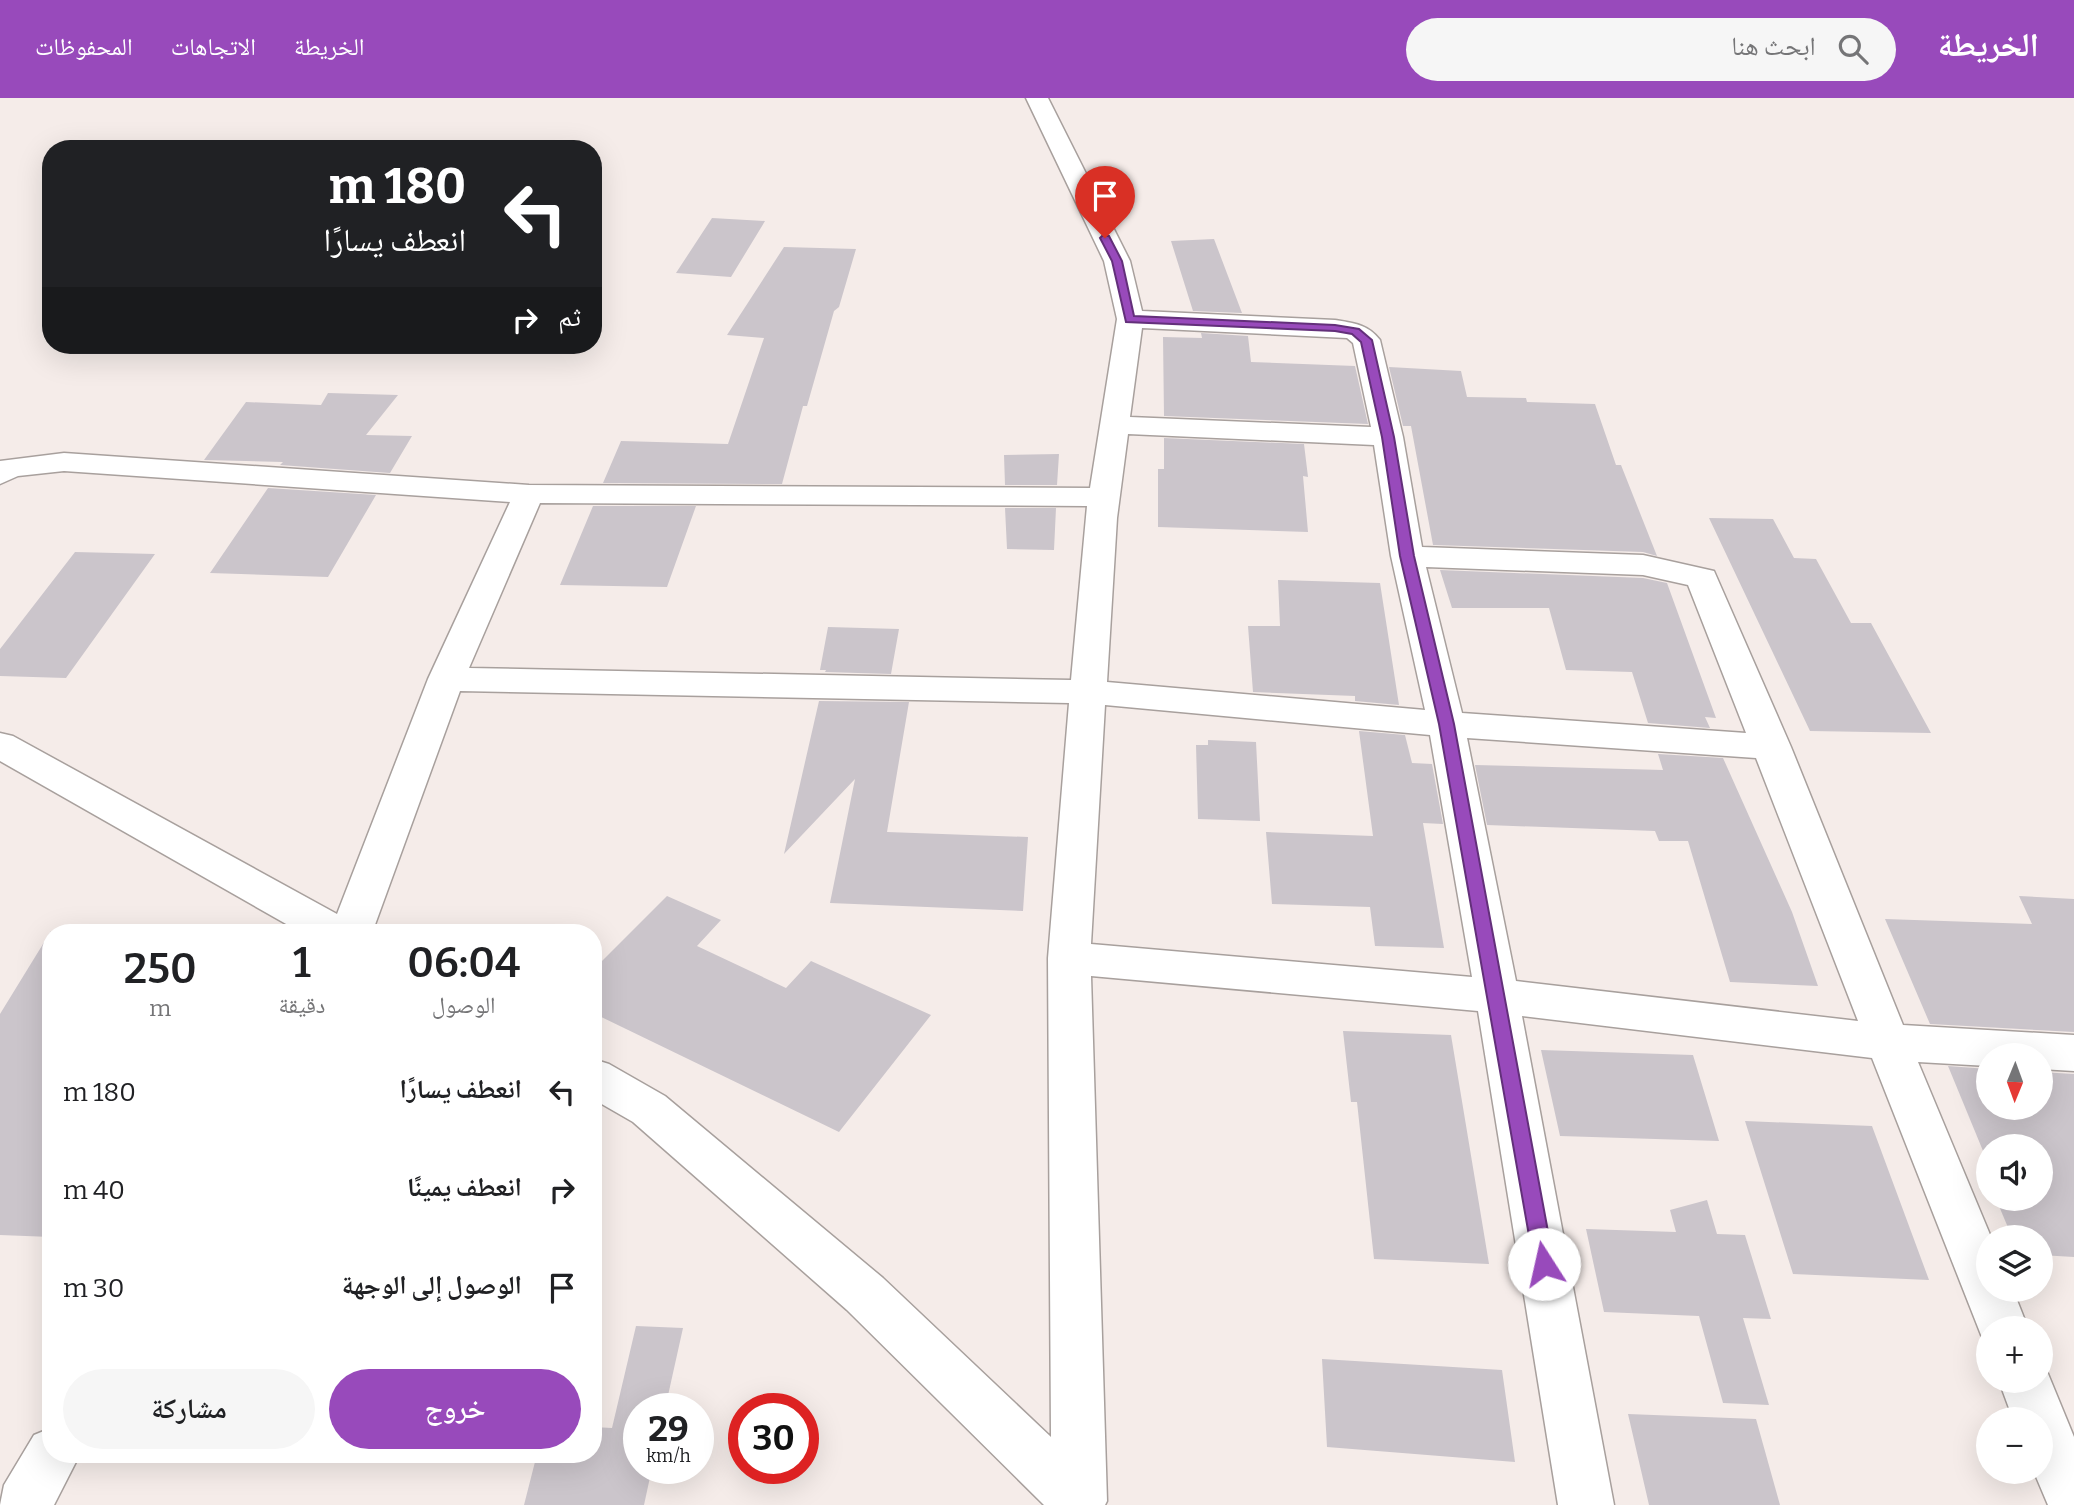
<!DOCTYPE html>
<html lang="ar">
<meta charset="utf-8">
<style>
:root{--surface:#fff;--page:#f6f6f6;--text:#202124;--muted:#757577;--accent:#984abb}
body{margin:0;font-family:Bitter,"Noto Naskh Arabic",serif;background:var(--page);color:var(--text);direction:rtl;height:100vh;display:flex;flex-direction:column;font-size:26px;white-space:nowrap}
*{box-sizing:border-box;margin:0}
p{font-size:23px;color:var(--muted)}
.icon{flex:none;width:38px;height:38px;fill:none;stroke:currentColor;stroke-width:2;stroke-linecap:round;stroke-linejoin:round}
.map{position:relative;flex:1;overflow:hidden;direction:ltr}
.panel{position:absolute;left:42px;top:826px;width:560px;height:539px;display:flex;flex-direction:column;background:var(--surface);border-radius:28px;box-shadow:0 7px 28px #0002;direction:rtl}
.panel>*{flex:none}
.banner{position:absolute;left:42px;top:42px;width:560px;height:214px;border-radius:28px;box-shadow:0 7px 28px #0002;direction:rtl;background:#202124;color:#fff;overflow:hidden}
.needle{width:46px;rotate:181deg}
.fabs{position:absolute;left:1976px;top:945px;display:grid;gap:14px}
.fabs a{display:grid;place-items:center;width:77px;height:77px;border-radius:50%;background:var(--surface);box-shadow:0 7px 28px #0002;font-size:35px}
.speed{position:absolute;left:623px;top:1295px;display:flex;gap:14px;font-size:35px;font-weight:700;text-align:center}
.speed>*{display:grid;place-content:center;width:91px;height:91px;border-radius:50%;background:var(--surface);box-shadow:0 7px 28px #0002;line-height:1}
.speed small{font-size:18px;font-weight:400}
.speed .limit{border:10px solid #d22;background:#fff;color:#111}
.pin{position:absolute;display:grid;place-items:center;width:60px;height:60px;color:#fff;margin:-72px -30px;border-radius:50% 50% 50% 0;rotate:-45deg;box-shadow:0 0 7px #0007}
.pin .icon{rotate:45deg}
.me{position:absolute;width:77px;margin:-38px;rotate:350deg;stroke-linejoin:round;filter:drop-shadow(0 0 5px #0008)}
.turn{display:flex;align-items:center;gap:24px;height:147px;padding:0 21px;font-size:32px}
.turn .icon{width:91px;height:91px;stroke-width:2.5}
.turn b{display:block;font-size:49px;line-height:60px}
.then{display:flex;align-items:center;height:66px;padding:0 21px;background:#0003;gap:14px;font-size:26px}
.eta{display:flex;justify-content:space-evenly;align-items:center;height:119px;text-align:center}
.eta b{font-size:42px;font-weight:600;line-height:49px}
.primary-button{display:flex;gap:14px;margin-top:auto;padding:14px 21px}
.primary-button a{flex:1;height:80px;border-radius:42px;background:var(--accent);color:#fff;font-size:28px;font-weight:600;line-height:80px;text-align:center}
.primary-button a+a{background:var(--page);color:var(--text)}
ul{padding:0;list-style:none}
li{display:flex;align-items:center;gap:21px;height:98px;padding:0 21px}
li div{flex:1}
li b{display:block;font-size:26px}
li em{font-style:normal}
header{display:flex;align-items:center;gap:42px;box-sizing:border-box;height:98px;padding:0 35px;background:var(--accent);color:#fff}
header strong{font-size:33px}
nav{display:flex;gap:38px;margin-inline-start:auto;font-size:24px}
.search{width:490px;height:63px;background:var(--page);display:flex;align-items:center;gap:18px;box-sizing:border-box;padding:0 24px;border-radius:38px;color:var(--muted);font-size:26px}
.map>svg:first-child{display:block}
</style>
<header>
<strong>الخريطة</strong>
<div class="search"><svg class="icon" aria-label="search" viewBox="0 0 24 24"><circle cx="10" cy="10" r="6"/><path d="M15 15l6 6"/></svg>ابحث هنا</div>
<nav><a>الخريطة</a><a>الاتجاهات</a><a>المحفوظات</a></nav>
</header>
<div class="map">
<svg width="2074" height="1407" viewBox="0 0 2074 1407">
<rect width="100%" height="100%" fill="#f5ece9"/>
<!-- building -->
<path fill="#cbc5cb" d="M 712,120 L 765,123 L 731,179 L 676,175 Z
M 1214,141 L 1242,215 L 1193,213 L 1171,143 Z
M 784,149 L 856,151 L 839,209 L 834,213 L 807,308 L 803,308 L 782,386 L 603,385 L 621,343 L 728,346 L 764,240 L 727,237 Z
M 1201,235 L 1248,238 L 1251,264 L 1355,268 L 1368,326 L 1164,318 L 1163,239 L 1202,240 Z
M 1389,269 L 1461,273 L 1467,299 L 1526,300 L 1527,304 L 1595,306 L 1616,367 L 1621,367 L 1657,458 L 1643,454 L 1433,447 L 1411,328 L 1403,328 Z
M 328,295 L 398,297 L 366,337 L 412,338 L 390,375 L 280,367 L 283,364 L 204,362 L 246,304 L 321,307 Z
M 1164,340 L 1304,346 L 1308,379 L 1303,378 L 1308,434 L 1158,429 L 1158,371 L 1164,371 Z
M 1059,356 L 1057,387 L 1005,387 L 1004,357 Z
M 268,390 L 376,397 L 328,479 L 210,475 Z
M 593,408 L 696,408 L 667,489 L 560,487 Z
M 1005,410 L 1056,410 L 1054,452 L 1007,451 Z
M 1709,420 L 1773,421 L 1794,460 L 1816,461 L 1851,525 L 1871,525 L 1931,635 L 1810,633 Z
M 75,454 L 155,456 L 66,580 L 0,578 L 0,551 Z
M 1440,472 L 1643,480 L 1667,485 L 1716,620 L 1705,619 L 1710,630 L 1648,625 L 1632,574 L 1566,572 L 1549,510 L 1452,510 Z
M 1278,482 L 1380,485 L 1399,607 L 1355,603 L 1355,598 L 1253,594 L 1248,528 L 1280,528 Z
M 828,529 L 899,531 L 891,576 L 825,574 L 826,572 L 820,572 Z
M 819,603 L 909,604 L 887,734 L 1028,739 L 1023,813 L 830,805 L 855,681 L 784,756 Z
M 1359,633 L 1405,637 L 1412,665 L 1432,666 L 1443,726 L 1423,725 L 1444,850 L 1375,848 L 1370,809 L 1272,806 L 1266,734 L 1373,738 Z
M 1208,642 L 1256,644 L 1260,723 L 1198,721 L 1196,647 L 1208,647 Z
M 1658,656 L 1723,660 L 1792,814 L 1818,888 L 1730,884 L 1688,743 L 1659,743 L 1655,733 L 1487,727 L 1475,667 L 1663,672 Z
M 667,798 L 721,822 L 697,848 L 786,890 L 811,863 L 931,917 L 839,1034 L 593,915 L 593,872 Z
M 2019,798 L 2074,801 L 2074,934 L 1930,926 L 1885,821 L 2032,826 Z
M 51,833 L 51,1139 L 0,1137 L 0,916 Z
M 1343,933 L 1451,937 L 1489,1166 L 1374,1161 L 1357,1004 L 1351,1004 Z
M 1541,952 L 1693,957 L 1719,1043 L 1560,1038 Z
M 1948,968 L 1988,971 L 1988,1010 L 2040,1010 L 2040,974 L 2074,976 L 2074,1159 L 2040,1157 L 2040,1139 L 2012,1139 L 1996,1101 L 2040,1101 L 2040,1048 L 1988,1048 L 1988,1065 Z
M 1745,1023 L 1872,1028 L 1929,1182 L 1793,1176 Z
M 1707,1102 L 1717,1136 L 1745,1137 L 1771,1221 L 1743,1220 L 1769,1307 L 1723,1305 L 1699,1218 L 1604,1214 L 1586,1131 L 1676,1134 L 1670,1112 Z
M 636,1228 L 683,1230 L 665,1311 L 639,1311 L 639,1370 L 652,1370 L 644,1407 L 524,1407 L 537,1356 L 593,1356 L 593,1329 L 612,1330 Z
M 1322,1261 L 1502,1272 L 1515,1364 L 1327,1349 Z
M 1628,1316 L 1756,1321 L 1780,1407 L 1649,1407 Z"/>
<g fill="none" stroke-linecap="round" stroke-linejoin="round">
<!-- street casing -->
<g stroke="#a8a09d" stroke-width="3">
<path id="street" d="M 1026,0 L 1048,0 L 1130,163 L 1142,213 L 1335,222 C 1353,225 1368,226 1380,242 L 1403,339 L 1422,449 L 1643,457 L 1714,473 L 1791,649 L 1903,927 L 2074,937 L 2074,973 L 2040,971 L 2040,957 L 1988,957 L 1988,968 L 1918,964 L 1991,1139 L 1988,1139 L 1988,1192 L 2013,1192 L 2028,1230 L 1988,1230 L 1988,1248 L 1985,1247 L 1872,960 L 1522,918 L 1614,1407 L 1558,1407 L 1478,913 L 1091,878 L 1107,1403 L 1105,1407 L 1044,1407 L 847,1212 L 633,1024 L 593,1001 L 593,961 L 609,966 L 665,998 L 883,1180 L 1051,1339 L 1048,860 L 1069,605 L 460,593 L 372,835 L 302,835 L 0,663 L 0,635 L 13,638 L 337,816 L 428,581 L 510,404 L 64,373 L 18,378 L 0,386 L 0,363 L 64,355 L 529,387 L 1090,390 L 1117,221 L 1104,163 ZM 1142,230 L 1347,240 L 1353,245 L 1371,329 L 1130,319 ZM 1128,336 L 1374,347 L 1391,458 L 1425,612 L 1107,584 L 1117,420 ZM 540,405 L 1087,408 L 1071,582 L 469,570 ZM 1426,469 L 1643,477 L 1688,487 L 1746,635 L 1462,615 ZM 1105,607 L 1430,637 L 1472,879 L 1091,846 ZM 1467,640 L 1756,660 L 1858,923 L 1516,883 Z
M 2040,1264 L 2044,1266 L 2074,1339 L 2074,1407 L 2048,1407 L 2034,1374 L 2040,1374 L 2040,1321 L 2013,1321 L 1999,1283 L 2040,1283 Z
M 51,1330 L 51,1356 L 80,1356 L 54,1407 L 0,1407 L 4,1387 L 34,1337 Z"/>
</g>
<!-- street -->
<use href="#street" fill="#fff" fill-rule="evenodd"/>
</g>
<!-- route -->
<path fill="#984abb" stroke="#63307a" stroke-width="2" d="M 1102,138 L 1109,138 L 1122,163 L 1134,218 L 1335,227 L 1359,231 L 1372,242 L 1394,339 L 1414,458 L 1454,626 L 1554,1166 L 1551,1173 L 1544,1175 L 1537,1173 L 1534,1166 L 1439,626 L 1400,458 L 1382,339 L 1361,244 L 1352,236 L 1335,233 L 1126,224 L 1112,163 L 1100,140 Z"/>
</svg>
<div class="fabs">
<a><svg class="needle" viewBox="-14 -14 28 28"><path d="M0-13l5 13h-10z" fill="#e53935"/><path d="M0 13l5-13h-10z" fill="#757577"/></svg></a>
<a><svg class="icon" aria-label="sound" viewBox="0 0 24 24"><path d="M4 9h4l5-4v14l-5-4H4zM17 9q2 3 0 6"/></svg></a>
<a><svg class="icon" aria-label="layers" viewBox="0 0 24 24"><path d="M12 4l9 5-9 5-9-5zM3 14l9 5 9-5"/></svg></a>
<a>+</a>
<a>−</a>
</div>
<div class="speed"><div>29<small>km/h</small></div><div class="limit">30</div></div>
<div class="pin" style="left:1105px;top:140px;background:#d93025"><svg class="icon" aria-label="arrive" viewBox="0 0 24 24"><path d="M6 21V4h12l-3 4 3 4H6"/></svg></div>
<svg class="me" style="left:1544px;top:1166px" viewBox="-20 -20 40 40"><circle r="19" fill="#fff"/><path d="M0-13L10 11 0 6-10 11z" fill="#984abb"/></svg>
<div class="banner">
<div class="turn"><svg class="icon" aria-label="left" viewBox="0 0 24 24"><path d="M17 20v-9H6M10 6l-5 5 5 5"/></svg><div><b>180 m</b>انعطف يسارًا</div></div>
<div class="then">ثم<svg class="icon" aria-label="right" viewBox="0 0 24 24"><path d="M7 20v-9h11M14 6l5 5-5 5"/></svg></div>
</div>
<section class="panel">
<div class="eta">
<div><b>06:04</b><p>الوصول</p></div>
<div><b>1</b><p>دقيقة</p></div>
<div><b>250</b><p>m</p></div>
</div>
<ul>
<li><svg class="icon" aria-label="left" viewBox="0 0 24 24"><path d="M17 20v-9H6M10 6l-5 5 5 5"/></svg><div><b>انعطف يسارًا</b></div><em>180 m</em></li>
<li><svg class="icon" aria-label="right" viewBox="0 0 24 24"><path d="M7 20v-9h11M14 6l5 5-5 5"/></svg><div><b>انعطف يمينًا</b></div><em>40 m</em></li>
<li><svg class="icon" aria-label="arrive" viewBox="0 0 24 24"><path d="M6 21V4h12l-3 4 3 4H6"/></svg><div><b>الوصول إلى الوجهة</b></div><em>30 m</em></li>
</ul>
<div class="primary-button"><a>خروج</a><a>مشاركة</a></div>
</section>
</div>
